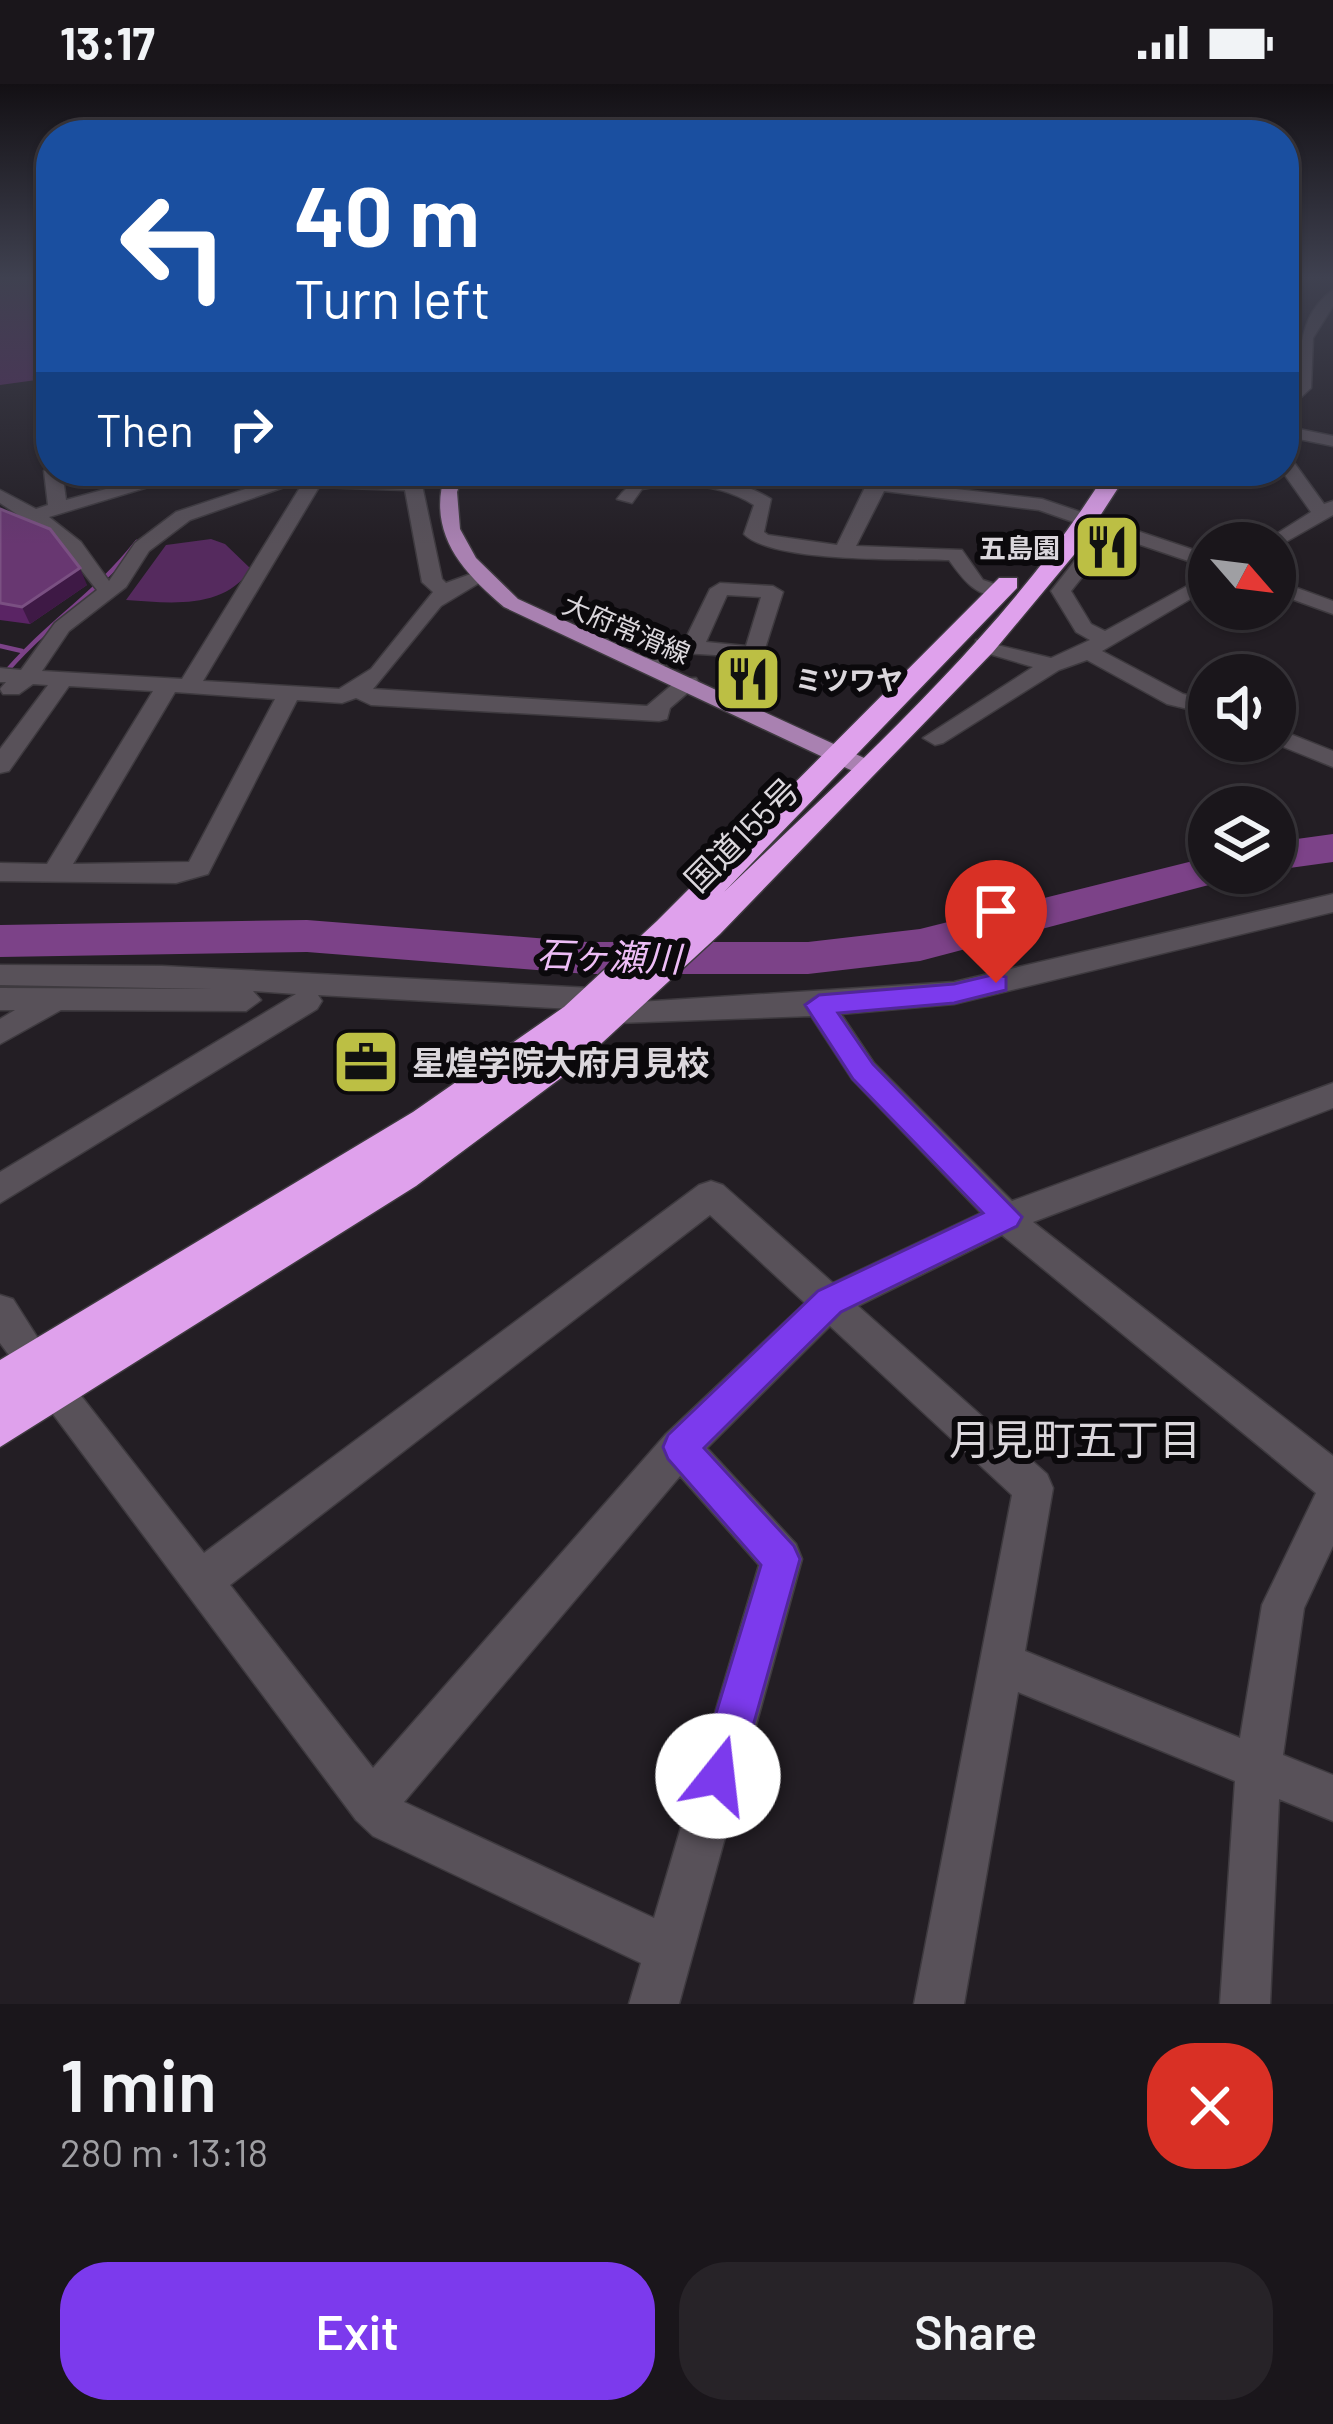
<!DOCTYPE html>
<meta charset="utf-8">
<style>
:root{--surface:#1a161b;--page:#272328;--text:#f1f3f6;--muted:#9f9fa3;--line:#38353a;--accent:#7c3aed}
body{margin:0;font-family:Barlow,"Noto Sans JP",sans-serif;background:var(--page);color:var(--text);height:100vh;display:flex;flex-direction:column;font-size:45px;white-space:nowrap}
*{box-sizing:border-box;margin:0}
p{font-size:39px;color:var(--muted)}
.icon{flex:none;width:66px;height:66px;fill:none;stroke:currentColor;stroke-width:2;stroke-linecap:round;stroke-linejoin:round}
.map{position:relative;height:1920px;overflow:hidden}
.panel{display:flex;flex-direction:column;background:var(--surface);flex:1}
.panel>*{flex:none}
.hud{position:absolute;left:36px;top:36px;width:1263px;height:366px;border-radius:48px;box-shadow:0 3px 9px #0004,0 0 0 3px var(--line);background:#1a4fa0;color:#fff;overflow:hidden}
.needle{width:78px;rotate:118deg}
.controls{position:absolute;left:1188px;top:438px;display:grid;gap:24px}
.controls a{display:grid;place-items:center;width:108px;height:108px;border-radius:50%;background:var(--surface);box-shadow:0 3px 9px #0004,0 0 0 3px var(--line);font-size:60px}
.pin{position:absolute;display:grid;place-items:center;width:102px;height:102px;color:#fff;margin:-123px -51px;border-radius:50% 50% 50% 0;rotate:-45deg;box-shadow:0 0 12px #0007}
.pin .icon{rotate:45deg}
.me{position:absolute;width:132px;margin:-66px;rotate:16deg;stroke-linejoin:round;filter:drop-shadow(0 0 9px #0008)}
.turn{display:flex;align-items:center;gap:42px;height:252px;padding:0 60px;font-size:54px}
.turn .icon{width:156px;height:156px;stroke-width:2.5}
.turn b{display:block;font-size:84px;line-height:102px}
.then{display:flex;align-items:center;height:114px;padding:0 60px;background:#0003;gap:24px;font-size:45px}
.round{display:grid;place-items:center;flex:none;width:126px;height:126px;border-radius:48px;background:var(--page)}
.overview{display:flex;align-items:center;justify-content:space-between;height:204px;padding:0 60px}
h1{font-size:72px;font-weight:600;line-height:90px}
.action{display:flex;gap:24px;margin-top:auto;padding:24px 60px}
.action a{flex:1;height:138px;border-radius:48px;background:var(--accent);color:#fff;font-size:48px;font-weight:600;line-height:138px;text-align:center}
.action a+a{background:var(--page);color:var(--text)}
.status{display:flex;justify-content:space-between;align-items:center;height:84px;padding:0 60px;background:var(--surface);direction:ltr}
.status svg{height:33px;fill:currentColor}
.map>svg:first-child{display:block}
</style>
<div class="status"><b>13:17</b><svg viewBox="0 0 49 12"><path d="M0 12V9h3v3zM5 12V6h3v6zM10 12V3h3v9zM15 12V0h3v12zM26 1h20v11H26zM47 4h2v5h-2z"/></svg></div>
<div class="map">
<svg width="1333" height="1920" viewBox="0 0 1333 1920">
<rect width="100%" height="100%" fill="#231e24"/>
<!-- green -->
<path fill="#552a5e" d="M 0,192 L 51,192 L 51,294 L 0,301 Z
M 211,455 L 225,460 L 251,485 C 223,526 171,519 126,516 L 166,461 Z"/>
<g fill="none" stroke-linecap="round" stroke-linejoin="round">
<!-- stream -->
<path stroke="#7c4288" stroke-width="4.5" d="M 270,398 L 289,387
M 0,562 L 22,567
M 0,595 C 44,541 95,512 137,458"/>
<!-- river -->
<path fill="#7c4288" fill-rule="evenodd" d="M 1333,750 L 1333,778 L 1275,786 L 1275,758 Z
M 1209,773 L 1209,789 L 1229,789 L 1224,797 L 920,877 L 808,890 L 587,890 L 307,868 L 0,873 L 0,841 L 307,836 L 587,858 L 808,858 L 920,845 Z"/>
<!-- minor casing -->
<g stroke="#3e3a3f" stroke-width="3">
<path id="minor" d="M 1333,206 L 1333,222 L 1313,254 L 1311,304 L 1284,329 L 1284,315 C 1309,288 1288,238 1333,206 Z
M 51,287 L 50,297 L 51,371 L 42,366 L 34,293 Z
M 1284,342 L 1333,352 L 1333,362 L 1284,352 Z
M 1284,372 L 1290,373 L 1324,420 L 1333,417 L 1333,431 L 1275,464 L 1275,459 L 1262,459 L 1311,428 L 1282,387 Z
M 51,382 L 51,387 L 62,387 L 66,416 L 172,387 L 201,387 L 49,433 L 81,458 L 109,497 L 135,459 L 176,428 L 288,391 L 403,395 L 401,387 L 419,387 L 442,495 L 446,499 L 479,487 L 489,493 L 441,522 L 373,605 L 647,622 L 680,594 L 696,594 L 699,599 L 670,624 L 667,635 L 659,637 L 371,621 L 356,614 L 342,619 L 297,616 L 208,790 L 176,799 L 0,797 L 0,779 L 47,780 L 153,607 L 69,602 L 9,687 L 0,689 L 0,665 L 48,601 L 33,600 L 19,610 L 3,610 L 0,605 L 6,598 L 0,598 L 0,584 L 21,586 L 55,539 L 97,506 L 59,458 L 0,419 L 0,406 L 36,425 L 48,421 L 44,387 ZM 290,401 L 301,402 L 182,595 L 42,587 L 69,547 L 126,503 L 149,467 L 190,436 ZM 319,403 L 405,406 L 422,498 L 433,508 L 371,585 L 339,605 L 203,597 ZM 175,608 L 275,615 L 189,778 L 73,780 Z
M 873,387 L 891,387 L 888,397 L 1042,415 L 1209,471 L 1209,484 L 1135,459 L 1102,468 L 1071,507 L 1091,540 L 1105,547 L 1209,490 L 1209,504 L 1102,567 L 1183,610 L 1209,616 L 1209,630 L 1167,620 L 1087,576 L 1059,586 L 943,659 L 935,661 L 923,654 L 1033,583 L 976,566 L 976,556 L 1051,574 L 1090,556 L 1076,548 L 1051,507 L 1088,460 L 1116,453 L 1039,426 L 884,407 L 856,462 L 962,466 L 983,496 L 1007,504 L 1007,512 C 977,515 965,498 949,476 C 906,475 772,479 744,450 L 754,421 C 720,399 681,398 642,405 L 632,419 L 617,415 C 648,371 730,390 771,415 L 764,448 L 768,451 L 837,461 Z
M 1275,496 L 1333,517 L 1333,530 L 1275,509 Z
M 720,499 L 773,502 L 783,508 L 762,574 L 683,569 L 658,586 L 642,586 L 642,576 L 671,557 L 685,556 L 710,505 ZM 727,511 L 761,513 L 746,562 L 706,558 Z
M 1275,644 L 1333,667 L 1333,683 L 1269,657 L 1275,657 Z
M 1333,810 L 1333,828 L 954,920 L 841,930 L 874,979 L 1012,1117 L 1333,999 L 1333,1024 L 1033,1138 L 1333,1372 L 1333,1462 L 1304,1524 L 1283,1671 L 1333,1691 L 1333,1737 L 1279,1715 L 1270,1920 L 1220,1920 L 1235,1697 L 1018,1608 L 964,1920 L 914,1920 L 1012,1411 L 830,1242 L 707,1364 L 796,1460 L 802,1475 L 679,1920 L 629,1920 L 641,1879 L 373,1752 L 356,1736 L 0,1259 L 0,1211 L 13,1215 L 46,1267 L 204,1469 L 699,1101 L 711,1097 L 723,1101 L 833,1199 L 981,1129 L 852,995 L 811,932 L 617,939 L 607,936 L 602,928 L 607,920 L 954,898 ZM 710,1131 L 805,1219 L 666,1350 L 373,1684 L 230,1501 ZM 1002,1151 L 1316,1409 L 1262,1521 L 1240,1654 L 1025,1567 L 1053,1404 L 1047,1390 L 858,1222 ZM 680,1392 L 759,1481 L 654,1834 L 404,1718 Z
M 0,881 L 162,882 L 591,904 L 606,915 L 591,926 L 318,911 L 322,917 L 317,925 L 0,1119 L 0,1088 L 296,910 L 253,907 L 261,916 L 246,927 L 61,926 L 0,960 L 0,935 L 15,926 L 0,926 L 0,904 L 211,905 L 0,901 Z"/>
</g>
<!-- major casing -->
<g stroke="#3e3a3f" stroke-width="3">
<path id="major" d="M 446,387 L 464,387 L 457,408 L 460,445 L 476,474 L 518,515 L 875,679 L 875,689 L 857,689 L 504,523 C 460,486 426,447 446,387 Z"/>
</g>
<!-- highway casing -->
<g stroke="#3e3a3f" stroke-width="3">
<path id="highway" d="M 1107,387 L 1129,387 L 1078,466 L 993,568 L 720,850 L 577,982 L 416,1102 L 0,1363 L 0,1276 L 413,1028 L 564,923 L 657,837 L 999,494 L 1017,494 L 1017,504 L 724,808 C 857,680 1010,544 1107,387 Z"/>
</g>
<!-- minor -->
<use href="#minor" fill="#585159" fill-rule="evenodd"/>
<!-- major -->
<use href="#major" fill="#a981b1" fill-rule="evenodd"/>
<!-- highway -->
<use href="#highway" fill="#dfa1ec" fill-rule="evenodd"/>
</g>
<!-- wall -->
<path fill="#5a2464" d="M 0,425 L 87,501 L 30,540 L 0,536 Z"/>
<!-- shaded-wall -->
<path fill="#3e1945" d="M 80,484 L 87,501 L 30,540 L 22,523 Z"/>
<!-- building -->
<path fill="#683771" stroke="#7a5082" stroke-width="3" d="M 0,425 L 50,445 L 80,484 L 22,523 L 0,519 Z"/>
<!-- sky -->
<linearGradient id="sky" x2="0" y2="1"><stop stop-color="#131014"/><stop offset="0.42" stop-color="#3f4150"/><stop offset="1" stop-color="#3f4150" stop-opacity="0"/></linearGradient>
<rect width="1333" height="461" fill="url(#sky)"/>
<!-- route -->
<path fill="#7c3aed" stroke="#51269a" stroke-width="3" d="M 996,890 L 1006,893 L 1006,906 L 954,919 L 838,929 L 873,980 L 1022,1133 L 1017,1142 L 841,1228 L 704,1364 L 794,1462 L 800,1475 L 739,1692 L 733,1707 L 718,1713 L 703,1707 L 697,1692 L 761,1481 L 668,1375 L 663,1363 L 668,1351 L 818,1207 L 983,1129 L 853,995 L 805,921 L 819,911 L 954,900 Z"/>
<!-- icons -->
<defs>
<g id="restaurant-square" transform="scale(3.45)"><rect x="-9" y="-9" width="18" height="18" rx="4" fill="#bcbf44" stroke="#0b090c"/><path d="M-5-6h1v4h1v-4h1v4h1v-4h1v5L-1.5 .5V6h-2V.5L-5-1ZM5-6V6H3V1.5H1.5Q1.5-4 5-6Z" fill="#111"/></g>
<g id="office-square" transform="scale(3.45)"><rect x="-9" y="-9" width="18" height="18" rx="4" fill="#bcbf44" stroke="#0b090c"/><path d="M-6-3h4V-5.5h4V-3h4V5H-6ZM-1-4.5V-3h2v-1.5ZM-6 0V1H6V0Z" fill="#111"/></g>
</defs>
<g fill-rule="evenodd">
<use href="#restaurant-square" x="1107" y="463"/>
<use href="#restaurant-square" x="748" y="595"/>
<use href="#office-square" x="366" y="978"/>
</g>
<g text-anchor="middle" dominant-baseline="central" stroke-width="12" stroke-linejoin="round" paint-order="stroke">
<!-- far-poi labels -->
<g font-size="27" font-weight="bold" fill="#dbd7dc" stroke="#0b090c" text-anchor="end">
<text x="1060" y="463">五島園</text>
<text x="795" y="595" text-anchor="start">ミツワヤ</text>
</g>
<!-- far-street labels -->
<g font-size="27" fill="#dbd7dc" stroke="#0b090c">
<text transform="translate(627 544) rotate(23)">大府常滑線</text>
</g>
<!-- street labels -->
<g font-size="33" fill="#dbd7dc" stroke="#0b090c">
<text transform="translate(741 750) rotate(-45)">国道155号</text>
</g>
<!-- poi labels -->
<g font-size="33" font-weight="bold" fill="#dbd7dc" stroke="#0b090c" text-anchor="start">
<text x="412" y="978">星煌学院大府月見校</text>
</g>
<!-- water labels -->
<g font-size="36" font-style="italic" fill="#edbdf6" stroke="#0b090c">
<text transform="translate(609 871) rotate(2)">石ヶ瀬川</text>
</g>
<!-- near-neighbourhood labels -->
<g font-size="42" fill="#dbd7dc" stroke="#0b090c">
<text x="1075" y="1354">月見町五丁目</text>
</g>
</g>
</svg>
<div class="controls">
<a><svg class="needle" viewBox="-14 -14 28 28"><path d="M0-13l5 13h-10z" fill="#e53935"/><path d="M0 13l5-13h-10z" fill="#9f9fa3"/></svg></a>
<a><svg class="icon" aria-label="sound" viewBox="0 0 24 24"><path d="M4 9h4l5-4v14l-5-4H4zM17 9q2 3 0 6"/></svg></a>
<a><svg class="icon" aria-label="layers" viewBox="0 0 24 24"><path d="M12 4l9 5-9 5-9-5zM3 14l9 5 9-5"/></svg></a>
</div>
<div class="pin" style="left:996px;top:899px;background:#d93025"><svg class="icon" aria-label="arrive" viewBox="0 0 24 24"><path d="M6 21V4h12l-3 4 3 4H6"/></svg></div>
<svg class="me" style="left:718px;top:1692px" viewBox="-20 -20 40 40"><circle r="19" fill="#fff"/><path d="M0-13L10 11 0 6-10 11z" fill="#7c3aed"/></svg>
<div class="hud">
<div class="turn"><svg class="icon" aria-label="left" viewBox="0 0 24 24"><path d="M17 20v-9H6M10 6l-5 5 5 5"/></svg><div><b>40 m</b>Turn left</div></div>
<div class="then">Then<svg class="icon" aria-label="right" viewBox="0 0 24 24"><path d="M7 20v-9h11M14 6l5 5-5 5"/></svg></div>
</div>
</div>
<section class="panel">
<div class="overview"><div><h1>1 min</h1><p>280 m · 13:18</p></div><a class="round" style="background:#d93025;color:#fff"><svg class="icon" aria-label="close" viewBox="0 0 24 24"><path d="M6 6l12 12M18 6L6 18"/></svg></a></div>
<div class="action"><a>Exit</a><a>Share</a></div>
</section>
